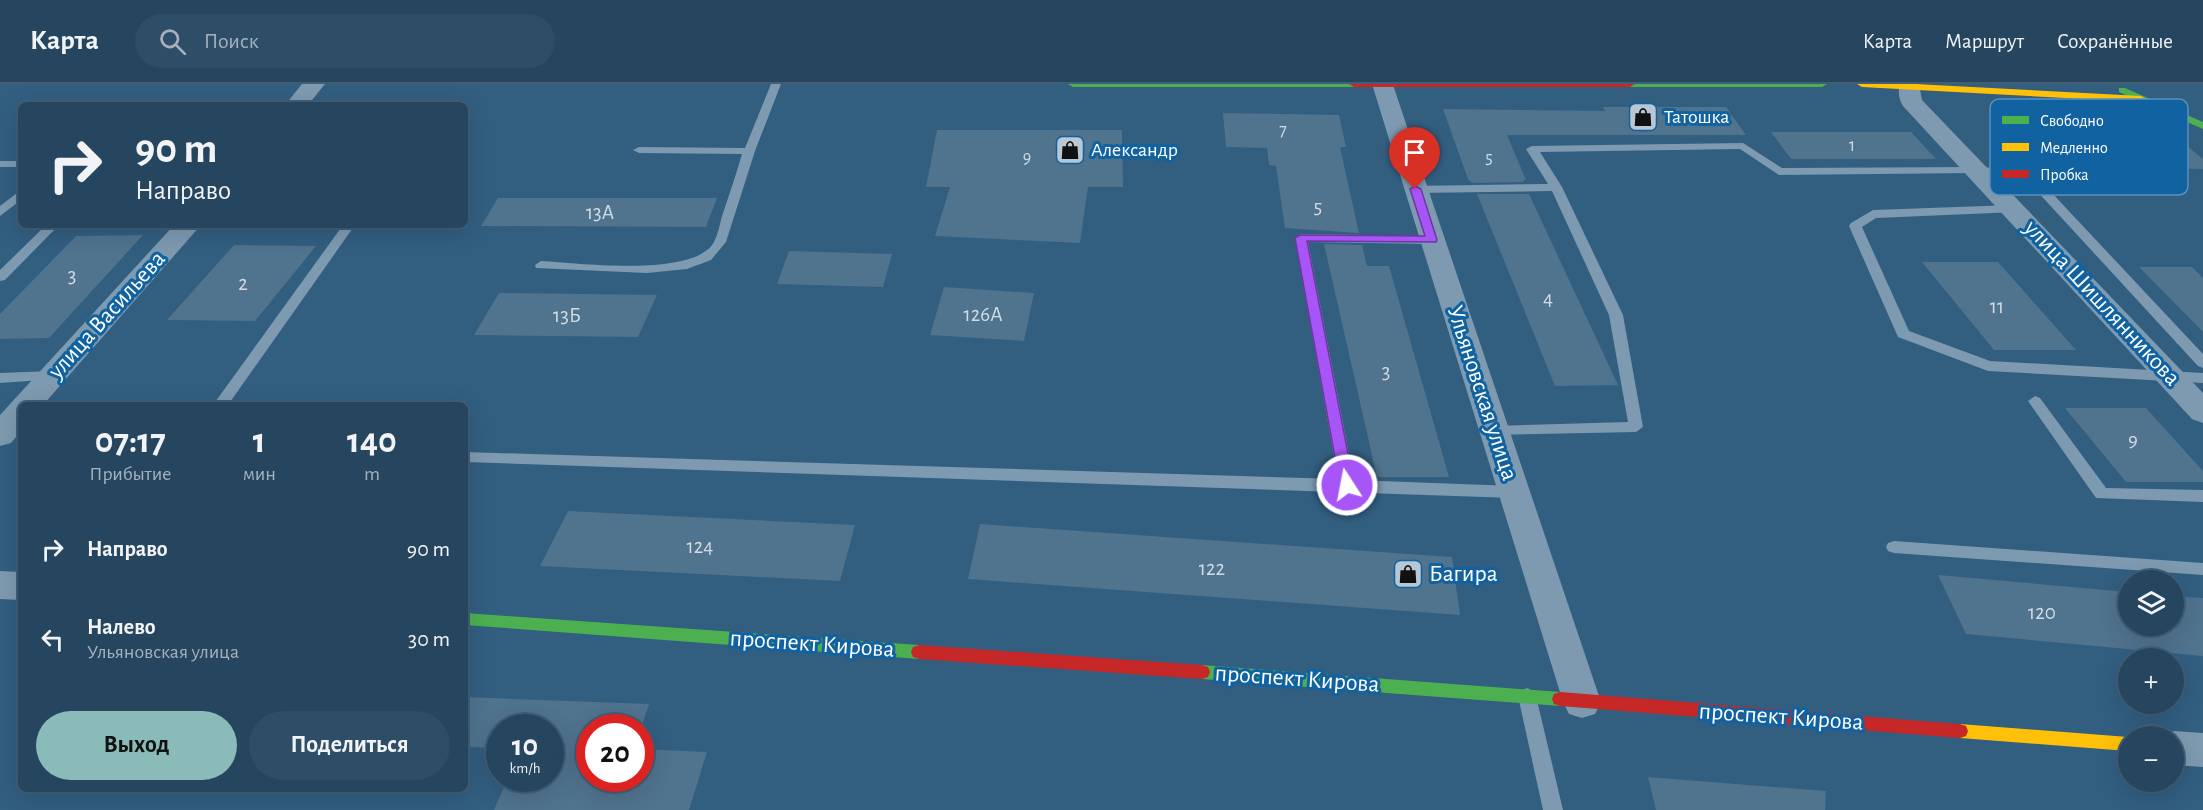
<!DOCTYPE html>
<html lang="ru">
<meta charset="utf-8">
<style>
:root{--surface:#264660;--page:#2e4d66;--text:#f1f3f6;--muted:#a4b1bd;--line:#425e75;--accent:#8bbbb9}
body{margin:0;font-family:"Alegreya Sans",sans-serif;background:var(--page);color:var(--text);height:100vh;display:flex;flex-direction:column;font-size:22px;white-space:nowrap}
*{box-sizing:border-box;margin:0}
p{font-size:20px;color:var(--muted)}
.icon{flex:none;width:33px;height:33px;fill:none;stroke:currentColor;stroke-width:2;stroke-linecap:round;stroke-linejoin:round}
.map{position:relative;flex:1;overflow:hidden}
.drawer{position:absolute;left:18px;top:318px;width:450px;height:390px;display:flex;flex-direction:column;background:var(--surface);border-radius:9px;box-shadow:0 6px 24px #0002,0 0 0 2px var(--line)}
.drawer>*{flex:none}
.top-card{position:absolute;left:18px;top:18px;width:450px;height:126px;border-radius:9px;box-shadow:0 6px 24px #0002,0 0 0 2px var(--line);background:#264660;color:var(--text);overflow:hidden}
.buttons{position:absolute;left:2118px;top:486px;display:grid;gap:12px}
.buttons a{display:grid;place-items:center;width:66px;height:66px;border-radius:50%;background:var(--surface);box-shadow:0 6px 24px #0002,0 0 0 2px var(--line);font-size:30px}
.speed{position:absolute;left:486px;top:630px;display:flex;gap:12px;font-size:30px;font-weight:700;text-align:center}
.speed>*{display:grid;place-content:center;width:78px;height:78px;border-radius:50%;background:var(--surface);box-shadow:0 6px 24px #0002,0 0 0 2px var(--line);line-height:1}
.speed small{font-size:15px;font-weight:400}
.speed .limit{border:9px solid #d22;background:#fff;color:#111}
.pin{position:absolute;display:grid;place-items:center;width:51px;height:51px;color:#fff;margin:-62px -26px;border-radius:50% 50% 50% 0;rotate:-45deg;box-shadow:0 0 6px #0007}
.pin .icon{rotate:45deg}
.me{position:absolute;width:66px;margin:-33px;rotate:349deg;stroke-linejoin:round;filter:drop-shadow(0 0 4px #0008)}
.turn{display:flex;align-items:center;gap:21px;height:126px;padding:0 18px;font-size:27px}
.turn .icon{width:78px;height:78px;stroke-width:2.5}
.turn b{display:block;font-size:42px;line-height:51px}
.eta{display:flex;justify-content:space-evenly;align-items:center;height:102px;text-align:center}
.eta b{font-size:36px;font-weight:700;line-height:42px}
.button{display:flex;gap:12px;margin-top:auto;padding:12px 18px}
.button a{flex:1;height:69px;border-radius:36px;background:var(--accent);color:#111;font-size:24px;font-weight:700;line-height:69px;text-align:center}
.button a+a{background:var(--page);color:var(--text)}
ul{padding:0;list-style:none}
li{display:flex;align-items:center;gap:18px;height:90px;padding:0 18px}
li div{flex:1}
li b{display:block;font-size:22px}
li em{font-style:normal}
header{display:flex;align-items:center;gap:36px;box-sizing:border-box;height:84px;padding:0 30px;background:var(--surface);border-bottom:2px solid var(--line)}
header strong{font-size:28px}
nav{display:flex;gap:33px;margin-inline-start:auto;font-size:21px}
.search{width:420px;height:54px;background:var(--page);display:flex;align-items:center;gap:15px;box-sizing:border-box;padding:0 21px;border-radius:33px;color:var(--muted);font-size:22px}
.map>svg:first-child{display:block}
</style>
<header>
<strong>Карта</strong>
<div class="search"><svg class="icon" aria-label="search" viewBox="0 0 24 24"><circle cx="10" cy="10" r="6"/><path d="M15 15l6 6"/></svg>Поиск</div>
<nav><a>Карта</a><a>Маршрут</a><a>Сохранённые</a></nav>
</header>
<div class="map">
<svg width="2203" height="726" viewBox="0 0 2203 726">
<rect width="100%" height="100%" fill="#325e80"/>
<!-- building -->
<path fill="#50738e" d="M 1603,23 L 1726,23 L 1746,51 L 1507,51 L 1526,96 L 1523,96 L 1524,98 L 1472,99 L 1468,95 L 1443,25 L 1605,27 Z
M 1223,29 L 1339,31 L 1346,63 L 1340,63 L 1359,149 L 1285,144 L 1276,82 L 1269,81 L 1267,64 L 1226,63 Z
M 937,46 L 1122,46 L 1123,103 L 1088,103 L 1080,159 L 935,152 L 950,103 L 926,103 Z
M 1771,48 L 1911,48 L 1936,75 L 1791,75 Z
M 2160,55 L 2174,55 L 2186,61 L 2203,75 L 2203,85 L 2018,82 L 1995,57 L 2154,60 Z
M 1477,110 L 1529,110 L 1618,301 L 1555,302 Z
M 498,114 L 717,114 L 706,143 L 481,142 Z
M 143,151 L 49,254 L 0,255 L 0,230 L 76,152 Z
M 1324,160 L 1362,161 L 1367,182 L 1389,182 L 1449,393 L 1377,393 Z
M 234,161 L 316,162 L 255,237 L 167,236 Z
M 789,167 L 892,170 L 883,203 L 777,200 Z
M 1922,178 L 1998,178 L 2076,266 L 1994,266 Z
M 2139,183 L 2192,183 L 2203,194 L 2203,248 Z
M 944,203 L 1034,209 L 1024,257 L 930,251 Z
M 499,209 L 657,211 L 638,253 L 474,251 Z
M 2065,324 L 2146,324 L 2203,387 L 2203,398 L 2126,398 Z
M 568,427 L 855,441 L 840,497 L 540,482 Z
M 980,440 L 1452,473 L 1460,531 L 968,495 Z
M 1938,491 L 2128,508 L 2128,542 L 2174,542 L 2174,512 L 2203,514 L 2203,572 L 1966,550 Z
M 465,613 L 649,620 L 641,644 L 590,644 L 590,694 L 640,694 L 640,665 L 707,668 L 689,726 L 494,726 L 508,694 L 550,694 L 550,644 L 500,644 L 500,664 L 465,663 Z
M 1648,693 L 1826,707 L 1825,726 L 1656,726 Z"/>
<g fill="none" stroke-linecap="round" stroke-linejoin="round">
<!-- lane -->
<path fill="#7d9ab0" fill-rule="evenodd" d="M 771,0 L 781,0 L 755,67 L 726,158 L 711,176 L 687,185 L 647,189 L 536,184 L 535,181 L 541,177 C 578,179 694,194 714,158 C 718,150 720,140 722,132 C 729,111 736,91 742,70 L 639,69 L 633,66 L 639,63 L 745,64 Z
M 1743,59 L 1782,84 L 1976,83 L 2130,91 L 2130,95 L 2126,97 L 2036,92 L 2203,270 L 2203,284 L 2198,282 L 2023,92 L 1976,89 L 1779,91 L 1740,65 L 1540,68 L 1562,103 L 1623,231 L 1643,343 L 1636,348 L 1489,351 L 1487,347 L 1489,343 L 1494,342 L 1628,338 L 1609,231 L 1552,107 L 1415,109 L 1411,108 L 1411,102 L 1548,100 L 1526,65 L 1532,62 Z
M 0,77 L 21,77 L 21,83 L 0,83 Z
M 21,106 L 21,116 L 0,132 L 0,122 Z
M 2013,121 L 2019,125 L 2017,128 L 1876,134 L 1862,143 L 1909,247 L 1990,277 L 2203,289 L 2203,299 L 1988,287 L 1898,253 L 1849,142 L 1851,139 L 1873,126 Z
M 46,141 L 59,141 L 5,196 L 0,197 L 0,186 Z
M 343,141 L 355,141 L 228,321 L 213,321 Z
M 1301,150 L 1432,152 L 1438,156 L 1432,160 L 1308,158 L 1354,396 L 1514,402 L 1519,404 L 1522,408 L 1519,412 L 1514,414 L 465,378 L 465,368 L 1338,395 L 1295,154 Z
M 52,287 L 57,289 L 59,292 L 57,295 L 0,299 L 0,289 Z
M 2035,312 L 2040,314 L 2106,404 L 2203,406 L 2203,418 L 2096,414 L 2028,317 Z
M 1894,457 L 2203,479 L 2203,491 L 1894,469 L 1888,467 L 1886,463 L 1888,459 Z
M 1527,604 L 1533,607 L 1536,612 L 1563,726 L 1543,726 L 1518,612 L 1521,607 Z"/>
<!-- street -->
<path fill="#7d9ab0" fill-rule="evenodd" d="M 302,0 L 325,0 L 308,21 L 285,21 Z
M 1372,0 L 1393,1 L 1601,618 L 1595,630 L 1582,634 L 1569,630 L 1563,618 Z
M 1901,0 L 1919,0 L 1922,16 L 2203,309 L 2203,339 L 2192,335 L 1903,22 C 1899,16 1897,6 1901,0 Z
M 174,141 L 201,141 L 43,321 L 21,321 L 21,347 L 11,359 L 0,362 L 0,331 Z
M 0,487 L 21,488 L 21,516 L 0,515 Z
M 2174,647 L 2203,649 L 2203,683 L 2174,681 L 2174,652 L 2160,652 Z"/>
<!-- fast -->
<path fill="#4caf50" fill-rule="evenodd" d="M 1068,0 L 1359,0 L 1354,3 L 1073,3 Z
M 1625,0 L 1827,0 L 1822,3 L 1630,3 Z
M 2119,4 L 2125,4 L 2203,38 L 2203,45 L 2119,8 Z
M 465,529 L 919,561 L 925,563 L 927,568 L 925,573 L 919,575 L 465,541 Z
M 1202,581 L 1560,608 L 1566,610 L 1568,615 L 1566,620 L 1560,622 L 1202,595 L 1196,593 L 1194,588 L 1196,583 Z"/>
<!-- slow -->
<path fill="#ffc107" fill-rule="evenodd" d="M 1857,0 L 1915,0 L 2141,12 L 2146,15 L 2141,18 L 1862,3 Z
M 1960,640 L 2128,653 L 2128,667 L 1960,654 L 1954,652 L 1952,647 L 1954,642 Z"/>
<!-- jam -->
<path fill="#c62828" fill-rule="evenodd" d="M 1349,0 L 1635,0 L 1630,3 L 1354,3 Z
M 919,561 L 1202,581 L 1208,583 L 1210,588 L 1208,593 L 1202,595 L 919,575 L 913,573 L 911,568 L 913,563 Z
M 1560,608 L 1960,640 L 1966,642 L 1968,647 L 1966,652 L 1960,654 L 1560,622 L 1554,620 L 1552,615 L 1554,610 Z"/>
</g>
<!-- route -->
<path fill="#a855f7" stroke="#6d37a1" stroke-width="1.5" d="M 1415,102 L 1421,105 L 1437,156 L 1436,158 L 1307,157 L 1354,401 L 1347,406 L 1340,401 L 1295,154 L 1300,151 L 1425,152 L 1410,105 Z"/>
<!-- icons -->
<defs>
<g id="shop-square" transform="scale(1.5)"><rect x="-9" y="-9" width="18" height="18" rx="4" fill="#b7c7d3" stroke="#1162a1"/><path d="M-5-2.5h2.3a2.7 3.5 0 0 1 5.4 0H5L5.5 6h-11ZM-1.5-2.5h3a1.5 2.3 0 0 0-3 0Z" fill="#111"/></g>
</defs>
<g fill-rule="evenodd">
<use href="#shop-square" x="1643" y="33"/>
<use href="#shop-square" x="1070" y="66"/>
<use href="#shop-square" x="1408" y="490"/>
</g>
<g text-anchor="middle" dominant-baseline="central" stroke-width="6" stroke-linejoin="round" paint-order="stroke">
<!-- far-number labels -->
<g font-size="18" fill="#d3dce3">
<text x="1283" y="47">7</text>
<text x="1852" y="62">1</text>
<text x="1027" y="74">9</text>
<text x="1489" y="74">5</text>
</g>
<!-- far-poi labels -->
<g font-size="20" fill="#fff" stroke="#1162a1" text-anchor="start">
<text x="1664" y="33">Татошка</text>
<text x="1091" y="66">Александр</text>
</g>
<!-- number labels -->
<g font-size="21" fill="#d3dce3">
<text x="1318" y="122">5</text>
<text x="600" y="128">13А</text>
<text x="72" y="191">3</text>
<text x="243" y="199">2</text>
<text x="1548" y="214">4</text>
<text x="1997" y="222">11</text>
<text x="983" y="230">126А</text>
<text x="567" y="231">13Б</text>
<text x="1386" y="287">3</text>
<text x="2133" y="355">9</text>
<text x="700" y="462">124</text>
<text x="1212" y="484">122</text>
<text x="2042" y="528">120</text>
</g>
<!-- street labels -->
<g font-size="24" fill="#fff" stroke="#1162a1">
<text transform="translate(2102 219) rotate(47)">улица Шишлянникова</text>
<text transform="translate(107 231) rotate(-48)">улица Васильева</text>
<text transform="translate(1482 309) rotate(72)">Ульяновская улица</text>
<text transform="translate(812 560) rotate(4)">проспект Кирова</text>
<text transform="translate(1297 595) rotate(4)">проспект Кирова</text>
<text transform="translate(1781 633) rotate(4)">проспект Кирова</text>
</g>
<!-- poi labels -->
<g font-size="24" fill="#fff" stroke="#1162a1" text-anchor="start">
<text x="1429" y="490">Багира</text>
</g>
</g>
<!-- legend -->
<rect x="1990" y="15" width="198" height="96" rx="9" fill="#1162a1" stroke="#5891bd" stroke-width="1.5"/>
<rect x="2002" y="32" width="27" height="8" fill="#4caf50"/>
<rect x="2002" y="59" width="27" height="8" fill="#ffc107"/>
<rect x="2002" y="86" width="27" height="8" fill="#c62828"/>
<g font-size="16" fill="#fff">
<text x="2040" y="42">Свободно</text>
<text x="2040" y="69">Медленно</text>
<text x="2040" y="96">Пробка</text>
</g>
</svg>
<div class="buttons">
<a><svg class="icon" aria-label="layers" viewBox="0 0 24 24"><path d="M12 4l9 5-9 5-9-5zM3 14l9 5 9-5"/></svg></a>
<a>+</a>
<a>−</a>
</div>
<div class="speed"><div>10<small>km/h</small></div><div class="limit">20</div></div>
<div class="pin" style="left:1415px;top:105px;background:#d93025"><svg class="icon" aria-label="arrive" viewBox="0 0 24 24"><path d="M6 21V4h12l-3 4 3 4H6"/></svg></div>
<svg class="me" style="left:1347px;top:401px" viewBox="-20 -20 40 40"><circle r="17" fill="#a855f7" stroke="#fff" stroke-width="3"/><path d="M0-11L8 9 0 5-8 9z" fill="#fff"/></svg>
<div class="top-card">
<div class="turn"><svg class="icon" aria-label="right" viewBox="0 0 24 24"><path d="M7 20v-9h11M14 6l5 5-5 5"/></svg><div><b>90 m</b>Направо</div></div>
</div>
<section class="drawer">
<div class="eta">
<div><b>07:17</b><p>Прибытие</p></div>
<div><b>1</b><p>мин</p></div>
<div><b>140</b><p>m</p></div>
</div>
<ul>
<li><svg class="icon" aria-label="right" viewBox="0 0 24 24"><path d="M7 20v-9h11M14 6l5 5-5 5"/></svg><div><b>Направо</b></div><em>90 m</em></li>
<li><svg class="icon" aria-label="left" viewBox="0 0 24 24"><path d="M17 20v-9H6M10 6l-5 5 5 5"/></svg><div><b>Налево</b><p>Ульяновская улица</p></div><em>30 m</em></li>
</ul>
<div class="button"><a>Выход</a><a>Поделиться</a></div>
</section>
</div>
